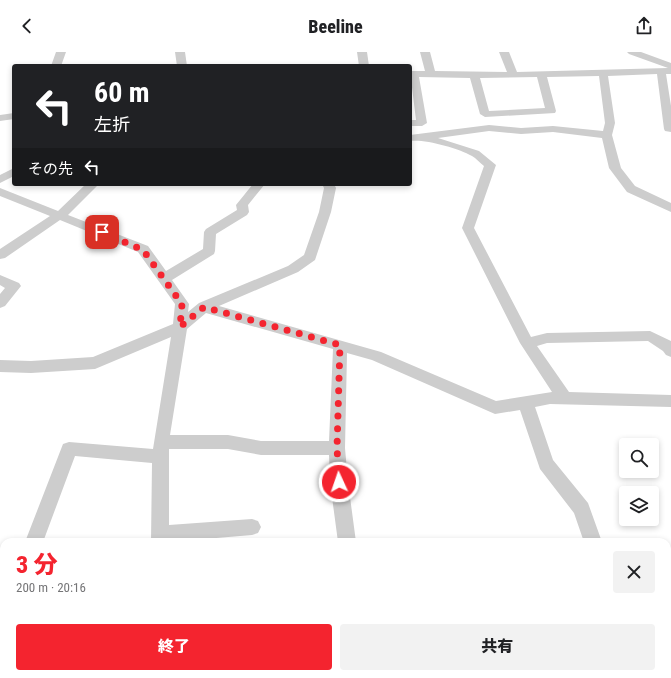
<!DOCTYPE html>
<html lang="ja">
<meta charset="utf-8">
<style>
:root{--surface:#fff;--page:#f2f2f2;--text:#202124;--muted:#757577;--accent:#f4242f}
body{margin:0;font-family:"Roboto Condensed","Noto Sans JP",sans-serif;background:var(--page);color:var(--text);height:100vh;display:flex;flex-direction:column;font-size:15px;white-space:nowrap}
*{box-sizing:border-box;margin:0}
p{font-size:13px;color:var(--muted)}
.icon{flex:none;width:22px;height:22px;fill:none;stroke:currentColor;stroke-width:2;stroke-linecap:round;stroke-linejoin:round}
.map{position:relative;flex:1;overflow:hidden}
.panel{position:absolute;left:0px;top:486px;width:671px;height:140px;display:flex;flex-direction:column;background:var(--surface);border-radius:12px 12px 0 0;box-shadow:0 2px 6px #0003}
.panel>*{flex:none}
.hud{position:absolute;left:12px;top:12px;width:400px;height:122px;border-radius:4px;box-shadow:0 2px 6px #0003;background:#202124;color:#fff;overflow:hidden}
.fabs{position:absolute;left:619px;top:386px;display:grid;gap:8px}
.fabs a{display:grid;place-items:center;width:40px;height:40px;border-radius:4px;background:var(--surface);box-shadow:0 2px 6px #0003;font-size:20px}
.pin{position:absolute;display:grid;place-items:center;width:34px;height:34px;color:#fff;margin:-17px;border-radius:8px;box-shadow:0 2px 6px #0006}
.me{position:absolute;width:44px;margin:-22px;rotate:357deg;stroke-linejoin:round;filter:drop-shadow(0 0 3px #0008)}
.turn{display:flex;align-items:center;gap:14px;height:84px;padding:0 16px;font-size:18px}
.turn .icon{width:52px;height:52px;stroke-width:2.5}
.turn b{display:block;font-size:28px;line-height:34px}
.then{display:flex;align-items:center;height:38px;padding:0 16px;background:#0003;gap:8px;font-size:15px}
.round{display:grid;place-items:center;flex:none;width:42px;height:42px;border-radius:4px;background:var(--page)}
.headline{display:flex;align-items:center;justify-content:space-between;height:68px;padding:0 16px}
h1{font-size:24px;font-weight:800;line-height:30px;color:var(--accent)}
.cta{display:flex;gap:8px;margin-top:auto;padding:8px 16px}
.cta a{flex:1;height:46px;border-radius:4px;background:var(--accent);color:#fff;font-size:16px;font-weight:800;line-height:46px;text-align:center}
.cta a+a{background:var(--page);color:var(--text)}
header{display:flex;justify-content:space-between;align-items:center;height:52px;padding:0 16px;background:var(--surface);font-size:18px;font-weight:800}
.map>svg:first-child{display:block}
</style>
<header><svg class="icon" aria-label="back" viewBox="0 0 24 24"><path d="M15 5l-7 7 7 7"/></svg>Beeline<svg class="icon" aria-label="share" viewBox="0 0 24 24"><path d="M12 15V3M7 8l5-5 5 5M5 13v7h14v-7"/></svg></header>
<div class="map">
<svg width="671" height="626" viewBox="0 0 671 626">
<rect width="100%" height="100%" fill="#fff"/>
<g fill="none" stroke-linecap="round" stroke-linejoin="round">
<!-- street -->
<path fill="#cdcdcd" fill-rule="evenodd" d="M 56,0 L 66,0 L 61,14 L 51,14 Z
M 175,0 L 185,0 L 187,14 L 177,14 Z
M 357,0 L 367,0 L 369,14 L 359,14 Z
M 420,0 L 430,0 L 435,19 L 507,20 L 499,0 L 509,0 L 517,20 L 668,16 L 629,2 L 627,0 L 641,0 L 671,11 L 671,22 L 666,22 L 671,54 L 671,80 L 665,79 L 664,77 L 657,22 L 608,24 L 615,71 L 612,83 L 621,116 L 635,134 L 671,151 L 671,160 L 627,140 L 609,116 L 602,86 L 553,80 L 521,82 L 489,79 L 438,86 L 479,99 L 496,113 L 474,176 L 531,285 L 547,281 L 650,279 L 671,289 L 671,305 L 666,303 L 663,299 L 648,289 L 547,291 L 537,294 L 569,340 L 671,343 L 671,355 L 550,352 L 535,355 L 553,408 L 588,451 L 602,490 L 584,490 L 574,461 L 540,417 L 520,358 L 495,362 L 372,308 L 347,301 L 345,396 L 348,430 L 356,490 L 338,490 L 330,430 L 329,403 L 261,403 L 228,397 L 169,397 L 169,473 L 252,467 L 258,469 L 261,475 L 258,481 L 252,483 L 169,490 L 151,490 L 152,411 L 75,404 L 43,490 L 25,490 L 63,392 L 69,390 L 153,397 L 171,285 L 95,317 L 31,321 L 0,320 L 0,308 L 31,309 L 93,305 L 173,272 L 175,252 L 138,200 L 60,168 L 5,206 L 0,207 L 0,197 L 50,164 L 0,144 L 0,136 L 58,159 L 86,132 L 99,132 L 68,163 L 148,194 L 166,219 L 203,197 L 204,180 L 206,177 L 237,158 L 236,153 L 253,132 L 265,132 L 248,153 L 249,160 L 247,163 L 216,182 L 215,199 L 214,202 L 172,228 L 189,252 L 188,260 L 199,251 L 288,214 L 304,203 L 319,160 L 324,136 L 322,132 L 334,132 L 336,136 L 331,160 L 315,208 L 298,220 L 219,254 L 381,300 L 496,349 L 552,340 L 520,291 L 462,176 L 484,114 C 480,111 476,106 472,104 C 458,96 425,87 410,89 L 410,83 L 489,73 L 521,76 L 553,74 L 603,79 L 605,71 L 599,24 L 547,25 L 556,59 L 555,61 L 485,65 L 480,62 L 470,26 L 419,25 L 427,71 L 422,74 L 410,74 L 410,68 L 416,68 L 410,19 L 425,19 ZM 537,25 L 545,56 L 489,59 L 480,26 ZM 206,261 L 333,297 L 329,389 L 261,389 L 228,383 L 170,383 L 187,277 Z
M 14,61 L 14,67 L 0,69 L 0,63 Z
M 14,116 L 14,124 L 0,131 L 0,123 Z
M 0,223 L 19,231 L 21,234 L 5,254 L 0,256 L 0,242 L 5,236 L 0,233 Z
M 671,523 L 671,542 L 667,543 L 667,524 Z
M 24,622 L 47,622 L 46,626 L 23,626 Z
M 341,622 L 374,622 L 373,626 L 340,626 Z"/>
<!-- rail casing -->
<g stroke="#858585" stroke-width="5">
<path id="rail" d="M 667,582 L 671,581
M 525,626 L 538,622"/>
</g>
<!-- rail -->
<use href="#rail" stroke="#fff" stroke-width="3.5" stroke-dasharray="11" stroke-linecap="butt"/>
</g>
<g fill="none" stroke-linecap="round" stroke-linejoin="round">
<!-- route -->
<path stroke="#f4242f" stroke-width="7" stroke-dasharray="0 12.6" d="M 102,180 L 143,198 L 182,252 L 180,275 L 204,255 L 340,293 L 337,396 L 339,430"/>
</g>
</svg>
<div class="fabs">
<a><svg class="icon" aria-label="search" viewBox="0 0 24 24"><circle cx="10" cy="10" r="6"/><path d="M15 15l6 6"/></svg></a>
<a><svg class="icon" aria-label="layers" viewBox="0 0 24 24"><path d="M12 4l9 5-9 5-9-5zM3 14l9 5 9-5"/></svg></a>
</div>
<div class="pin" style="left:102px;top:180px;background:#d93025"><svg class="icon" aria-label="arrive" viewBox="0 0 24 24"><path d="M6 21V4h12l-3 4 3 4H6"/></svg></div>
<svg class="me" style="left:339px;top:430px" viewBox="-20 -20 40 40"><circle r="17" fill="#f4242f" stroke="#fff" stroke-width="3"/><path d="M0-11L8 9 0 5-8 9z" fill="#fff"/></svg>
<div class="hud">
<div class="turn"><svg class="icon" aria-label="left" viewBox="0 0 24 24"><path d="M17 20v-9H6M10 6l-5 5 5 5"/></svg><div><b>60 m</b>左折</div></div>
<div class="then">その先<svg class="icon" aria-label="left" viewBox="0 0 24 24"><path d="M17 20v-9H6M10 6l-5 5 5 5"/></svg></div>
</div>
<section class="panel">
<div class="headline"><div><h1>3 分</h1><p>200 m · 20:16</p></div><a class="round"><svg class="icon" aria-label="close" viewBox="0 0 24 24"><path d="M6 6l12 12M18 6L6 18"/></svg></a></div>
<div class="cta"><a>終了</a><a>共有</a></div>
</section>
</div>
